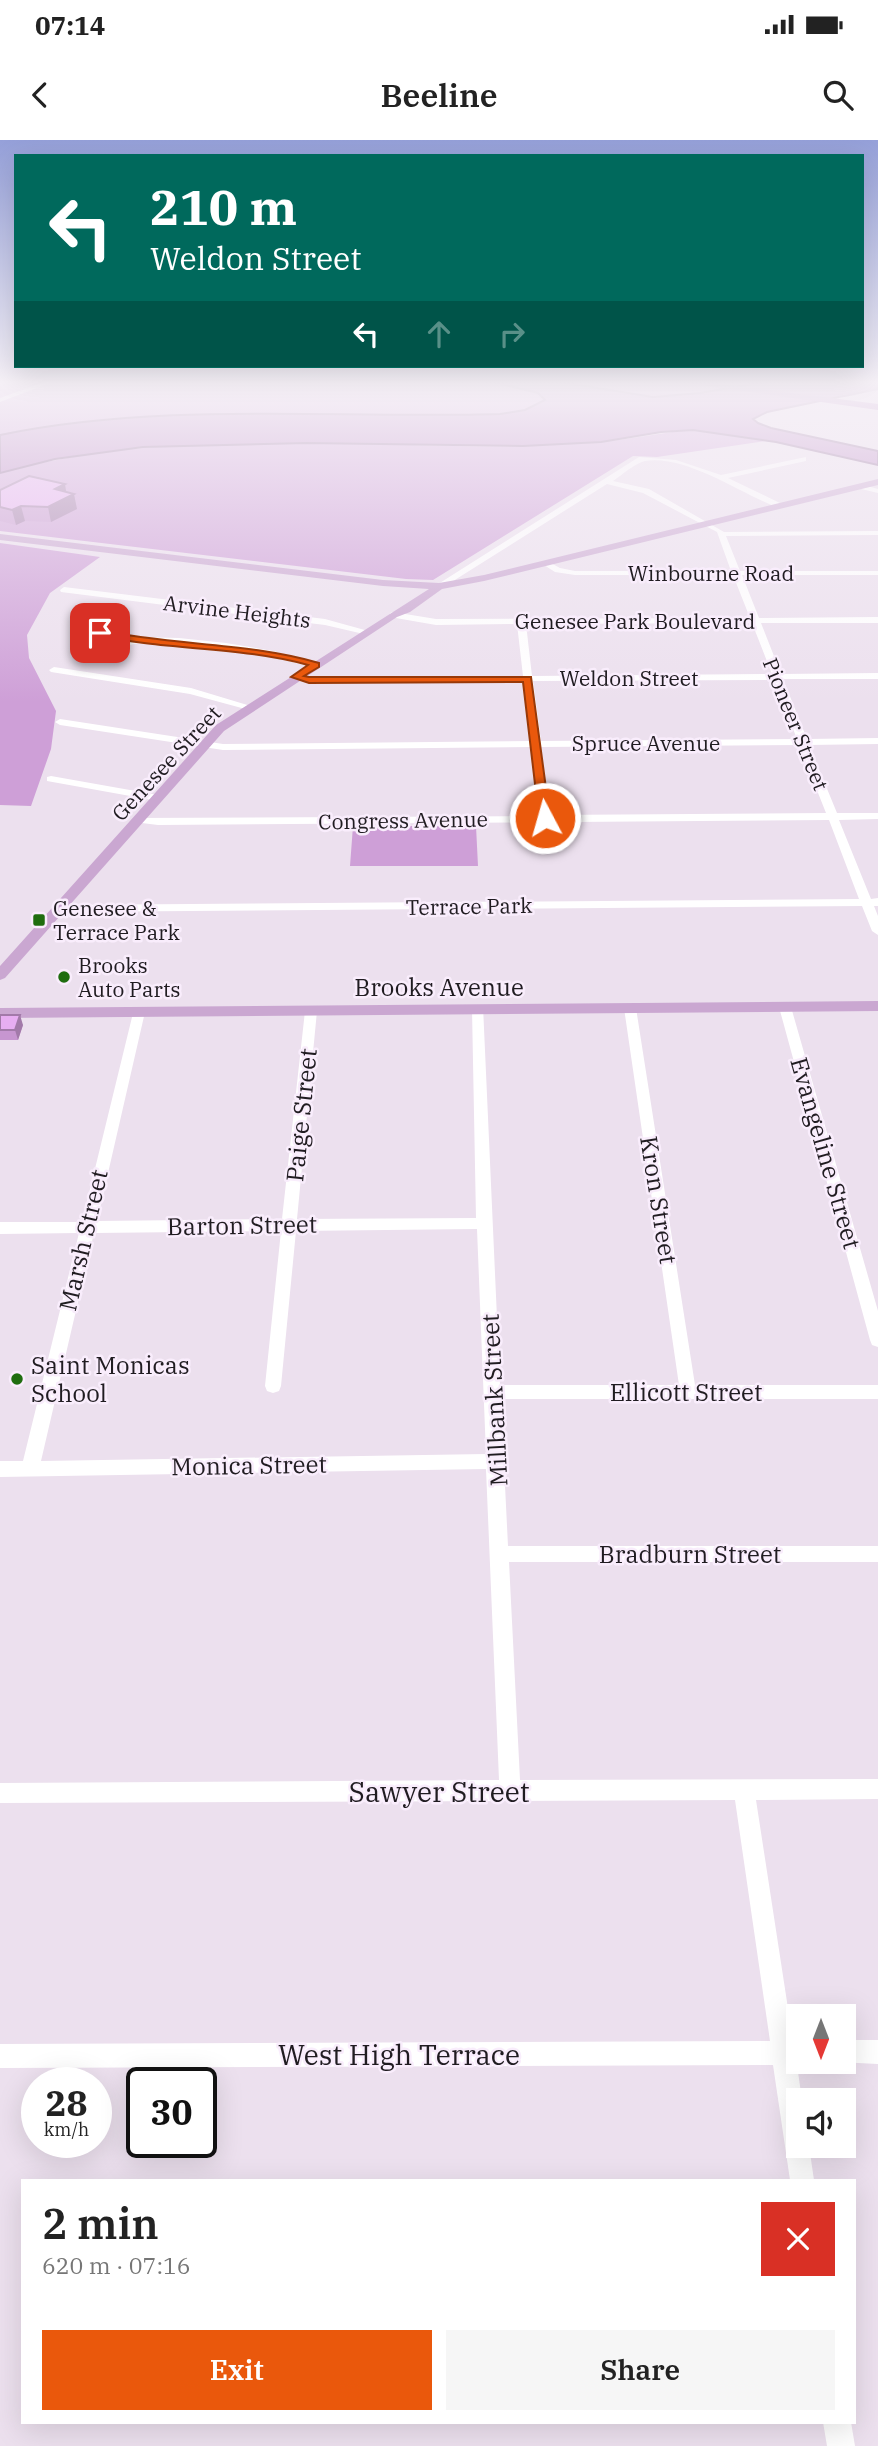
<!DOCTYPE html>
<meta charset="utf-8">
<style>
:root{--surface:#fff;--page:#f6f6f6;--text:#222;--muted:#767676;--accent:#ea580c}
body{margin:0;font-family:"IBM Plex Serif",serif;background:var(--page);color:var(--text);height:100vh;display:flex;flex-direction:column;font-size:26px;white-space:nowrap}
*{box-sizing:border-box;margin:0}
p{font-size:23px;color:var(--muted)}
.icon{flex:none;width:38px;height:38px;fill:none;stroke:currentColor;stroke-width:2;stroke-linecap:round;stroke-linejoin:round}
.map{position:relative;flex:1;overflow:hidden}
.details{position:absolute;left:21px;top:2039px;width:835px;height:245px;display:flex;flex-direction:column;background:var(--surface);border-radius:0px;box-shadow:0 7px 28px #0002}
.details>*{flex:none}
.hud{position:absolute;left:14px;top:14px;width:850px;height:214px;border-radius:0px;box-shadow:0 7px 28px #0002;background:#00695c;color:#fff;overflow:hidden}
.needle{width:46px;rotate:180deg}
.controls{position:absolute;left:786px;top:1864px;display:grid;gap:14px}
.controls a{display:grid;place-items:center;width:70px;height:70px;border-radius:0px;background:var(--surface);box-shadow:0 7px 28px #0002;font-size:35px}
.speed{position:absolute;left:21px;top:1927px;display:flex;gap:14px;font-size:35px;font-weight:700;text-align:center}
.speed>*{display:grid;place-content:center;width:91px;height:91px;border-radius:50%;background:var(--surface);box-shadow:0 7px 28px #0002;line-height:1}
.speed small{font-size:18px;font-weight:400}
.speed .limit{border:4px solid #111;border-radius:10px;background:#fff;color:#111}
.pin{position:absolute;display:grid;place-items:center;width:60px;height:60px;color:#fff;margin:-30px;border-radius:14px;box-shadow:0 4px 10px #0006}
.me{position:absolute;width:77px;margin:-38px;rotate:354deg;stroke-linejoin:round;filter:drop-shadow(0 0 5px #0008)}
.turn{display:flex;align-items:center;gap:24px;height:147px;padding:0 21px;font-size:32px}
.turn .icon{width:91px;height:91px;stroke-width:2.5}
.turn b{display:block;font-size:49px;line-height:60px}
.lanes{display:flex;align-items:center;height:66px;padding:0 21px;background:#0003;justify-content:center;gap:35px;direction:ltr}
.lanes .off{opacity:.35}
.round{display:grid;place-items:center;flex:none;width:74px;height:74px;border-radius:0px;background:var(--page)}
.headline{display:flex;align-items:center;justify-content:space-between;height:119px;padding:0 21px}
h1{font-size:42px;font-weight:600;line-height:52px}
.action{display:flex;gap:14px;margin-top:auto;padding:14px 21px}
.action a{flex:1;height:80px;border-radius:0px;background:var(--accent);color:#fff;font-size:28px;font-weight:600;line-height:80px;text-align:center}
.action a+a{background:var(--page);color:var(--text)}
.status{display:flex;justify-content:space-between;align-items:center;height:49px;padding:0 35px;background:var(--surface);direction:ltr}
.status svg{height:19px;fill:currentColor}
header{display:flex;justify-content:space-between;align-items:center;height:91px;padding:0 21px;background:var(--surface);font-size:32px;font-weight:600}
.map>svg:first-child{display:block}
</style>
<div class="status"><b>07:14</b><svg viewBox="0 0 49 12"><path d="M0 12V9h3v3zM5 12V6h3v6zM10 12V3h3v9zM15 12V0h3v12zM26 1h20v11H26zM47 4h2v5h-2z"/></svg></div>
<header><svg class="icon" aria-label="back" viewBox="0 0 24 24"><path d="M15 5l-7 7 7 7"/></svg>Beeline<svg class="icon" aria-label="search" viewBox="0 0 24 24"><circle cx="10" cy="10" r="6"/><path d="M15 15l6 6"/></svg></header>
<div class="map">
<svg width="878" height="2306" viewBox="0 0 878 2306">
<rect width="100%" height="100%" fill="#ece0ee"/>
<!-- green -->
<path fill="#ce9fd7" d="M 0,240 L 485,240 L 538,253 L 545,260 L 525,270 L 500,274 C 334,279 164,261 0,295 Z
M 548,240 L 775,240 L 700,253 L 653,257 Z
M 693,290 L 765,301 L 657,317 L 633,316 L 433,440 L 406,439 L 0,391 L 0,333 C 148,292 303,304 455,306 C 502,307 551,306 598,302 C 630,300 661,292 693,290 Z
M 0,403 L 100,417 L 50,453 L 27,495 L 29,518 L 56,571 L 51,609 L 31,666 L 0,665 Z
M 353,686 L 476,686 L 478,726 L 350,726 Z"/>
<!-- water -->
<path fill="#b881c2" stroke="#8a6392" stroke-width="2" d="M 485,240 L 548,240 L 653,257 L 700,253 L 775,240 L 878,240 L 878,249 L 767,272 L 753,279 L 758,283 L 771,288 L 878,311 L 878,325 L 776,302 L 693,290 L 661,292 L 601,302 L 523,306 L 306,303 L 143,307 L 55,319 L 0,333 L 0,295 C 164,261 334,279 500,274 L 525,270 L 545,260 L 538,253 Z"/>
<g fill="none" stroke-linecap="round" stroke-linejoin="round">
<!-- minor -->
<path fill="#fff" fill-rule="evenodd" d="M 50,240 L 58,240 L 0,262 L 0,258 Z
M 639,317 L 676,320 L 721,335 L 806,317 L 806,321 L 728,338 L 782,364 L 779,368 C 743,355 686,314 645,321 C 635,323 622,335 613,341 L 649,349 L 724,392 L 878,391 L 878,395 L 726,396 L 740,431 L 878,431 L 878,435 L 742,435 L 759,478 L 878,477 L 878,483 L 761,483 L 781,534 L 878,533 L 878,539 L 783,539 L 807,599 L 878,598 L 878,604 L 809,605 L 837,673 L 878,673 L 878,679 L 839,680 L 871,759 L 878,758 L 878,766 L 874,766 L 878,776 L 878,795 L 872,791 L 862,766 L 57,772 L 57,766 L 61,765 L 859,759 L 829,680 L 158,685 L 134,682 L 134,678 L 539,676 L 531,607 L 223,610 L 60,585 L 55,582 L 60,579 L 223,604 L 531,601 L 524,541 L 318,543 L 291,537 L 296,534 L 318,537 L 523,536 L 517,484 L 436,485 L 390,477 L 390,473 L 393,472 L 436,479 L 750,478 L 733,435 L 575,435 L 555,432 L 544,425 L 543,423 L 547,421 L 560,428 L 575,431 L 731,431 L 717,392 L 643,353 L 607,344 L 442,448 L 435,446 ZM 752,483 L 772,534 L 532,536 L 526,484 ZM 774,540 L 797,599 L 541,601 L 533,541 ZM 799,605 L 826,673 L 550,675 L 541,607 Z
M 860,344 L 878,349 L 878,353 L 857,348 Z
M 64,447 L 325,479 L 372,492 L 368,495 L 325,485 L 61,452 L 60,450 Z
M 101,490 L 134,497 L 179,498 L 226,503 L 273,511 L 321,525 L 316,528 C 260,513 204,502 146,503 C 125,503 96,517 79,500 L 86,494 ZM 101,496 L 122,500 L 101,503 L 90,500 Z
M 54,527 L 191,548 L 254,567 L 249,570 L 190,554 L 51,532 L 49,530 Z
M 51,636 L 158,655 L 163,658 L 158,661 L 47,641 L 47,637 Z
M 785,863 L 791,867 L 878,1171 L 878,1207 L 872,1205 L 870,1200 L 779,867 Z
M 630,864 L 636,868 L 695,1245 L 878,1245 L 878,1259 L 500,1259 L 506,1321 L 504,1325 L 508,1406 L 878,1406 L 878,1422 L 509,1422 L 520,1640 L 878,1639 L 878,1659 L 756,1660 L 793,1901 L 798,1901 L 798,1922 L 806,1922 L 797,1925 L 802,1960 L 798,1960 L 798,2006 L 809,2006 L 814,2040 L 790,2040 L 773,1925 L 0,1928 L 0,1904 L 770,1901 L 735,1660 L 0,1663 L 0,1643 L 499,1640 L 486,1329 L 0,1337 L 0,1321 L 23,1321 L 79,1093 L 0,1094 L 0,1082 L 82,1082 L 134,869 L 144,869 L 145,872 L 97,1081 L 282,1079 L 305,871 L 311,867 L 317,871 L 297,1079 L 476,1078 L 472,869 L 478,865 L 483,866 L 500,1245 L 679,1245 L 624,868 ZM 477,1089 L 486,1314 L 41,1321 L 94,1093 L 281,1091 L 265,1246 L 267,1251 L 273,1253 L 279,1251 L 281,1246 L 296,1091 Z
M 844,1900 L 878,1900 L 878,1924 L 838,1922 L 844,1922 Z
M 823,2282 L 851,2282 L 855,2306 L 827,2306 Z"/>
<!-- major -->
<path fill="#caa7d1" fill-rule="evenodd" d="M 878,339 L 878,345 L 484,441 L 442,449 L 410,472 L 397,477 L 224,591 L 5,838 L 0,840 L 0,826 L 216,585 L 429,449 L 383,446 L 0,400 L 0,394 L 383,440 L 439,443 L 484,435 Z
M 878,861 L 878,871 L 0,878 L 0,868 Z"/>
<!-- highway -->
<path fill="#a76db3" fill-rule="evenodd" d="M 665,240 L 690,240 L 878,264 L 878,270 Z"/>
</g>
<!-- wall -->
<path fill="#c796d0" d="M 0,350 L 66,352 L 77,369 L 51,382 L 25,381 L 16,385 L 0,381 Z
M 0,875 L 23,885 L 18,900 L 0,900 Z"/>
<!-- shaded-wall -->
<path fill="#a27aa9" d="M 65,344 L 67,357 L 74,354 L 77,369 L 51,382 L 48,367 L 55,349 Z
M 21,366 L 25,381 L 16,385 L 12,370 Z
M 20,875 L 23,885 L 18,900 L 15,890 Z"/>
<!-- building -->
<path fill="#e7aef2" stroke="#a27aa9" stroke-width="2" d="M 29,336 L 65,344 L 55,349 L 74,354 L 48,367 L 21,366 L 12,370 L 0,367 L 0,350 Z
M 0,875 L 20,875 L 15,890 L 0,890 Z"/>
<!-- sky -->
<linearGradient id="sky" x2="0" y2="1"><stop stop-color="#95a0d9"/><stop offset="0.43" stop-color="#f6f1f7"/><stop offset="1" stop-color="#f6f1f7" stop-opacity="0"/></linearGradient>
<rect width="878" height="563" fill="url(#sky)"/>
<!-- route -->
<path fill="#ea580c" stroke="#983908" stroke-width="2" d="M 100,490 C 173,506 246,502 319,523 L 319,527 L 304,536 L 309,537 L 531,537 L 550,678 L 545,681 L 539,678 L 523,542 L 309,543 L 291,537 L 308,525 C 239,506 166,511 97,495 L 97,491 Z"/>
<!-- markers -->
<g fill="#1f6d0f" stroke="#f9edfc" stroke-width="2.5">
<rect x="32" y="773" width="14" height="14" rx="3.5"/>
<circle cx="64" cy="837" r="7"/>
<circle cx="17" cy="1239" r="7"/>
</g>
<g text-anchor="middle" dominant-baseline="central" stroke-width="5" stroke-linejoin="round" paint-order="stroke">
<!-- far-street labels -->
<g font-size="21" fill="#201c21" stroke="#f9edfc">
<text x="711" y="433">Winbourne Road</text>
<text transform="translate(237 471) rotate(7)">Arvine Heights</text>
<text x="635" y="481">Genesee Park Boulevard</text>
<text x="629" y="538">Weldon Street</text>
<text transform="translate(796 584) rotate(68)">Pioneer Street</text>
<text x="646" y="603">Spruce Avenue</text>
<text transform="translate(166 623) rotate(-47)">Genesee Street</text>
<text transform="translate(403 680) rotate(-1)">Congress Avenue</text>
<text transform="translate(469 766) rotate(-1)">Terrace Park</text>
</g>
<!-- far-poi labels -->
<g font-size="21" fill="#201c21" stroke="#f9edfc" text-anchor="start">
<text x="53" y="768">Genesee &amp;<tspan x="53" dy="24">Terrace Park</tspan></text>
<text x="78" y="825">Brooks<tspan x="78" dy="24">Auto Parts</tspan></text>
</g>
<!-- street labels -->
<g font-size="24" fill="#201c21" stroke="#f9edfc">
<text x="439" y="847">Brooks Avenue</text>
<text transform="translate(301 975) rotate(-84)">Paige Street</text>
<text transform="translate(826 1013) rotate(74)">Evangeline Street</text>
<text transform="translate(659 1060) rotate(81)">Kron Street</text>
<text transform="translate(242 1085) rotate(-1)">Barton Street</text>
<text transform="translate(83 1100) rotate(-77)">Marsh Street</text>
<text x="686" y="1252">Ellicott Street</text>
<text transform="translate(494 1260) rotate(-93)">Millbank Street</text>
<text transform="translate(249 1325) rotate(-1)">Monica Street</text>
<text x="690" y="1414">Bradburn Street</text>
</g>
<!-- poi labels -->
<g font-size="24" fill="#201c21" stroke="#f9edfc" text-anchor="start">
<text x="31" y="1225">Saint Monicas<tspan x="31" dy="28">School</tspan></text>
</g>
<!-- near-street labels -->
<g font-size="28" fill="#201c21" stroke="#f9edfc">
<text x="439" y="1651">Sawyer Street</text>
<text x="399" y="1914">West High Terrace</text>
</g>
</g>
</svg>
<div class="controls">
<a><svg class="needle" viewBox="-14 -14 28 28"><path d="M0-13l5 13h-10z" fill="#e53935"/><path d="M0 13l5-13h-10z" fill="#767676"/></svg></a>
<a><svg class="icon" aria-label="sound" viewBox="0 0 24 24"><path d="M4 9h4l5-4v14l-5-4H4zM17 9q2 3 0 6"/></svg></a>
</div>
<div class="speed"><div>28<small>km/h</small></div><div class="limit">30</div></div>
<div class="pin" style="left:100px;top:493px;background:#d93025"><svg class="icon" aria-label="arrive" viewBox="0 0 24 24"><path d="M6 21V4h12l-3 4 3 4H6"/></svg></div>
<svg class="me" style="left:545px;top:678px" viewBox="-20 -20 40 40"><circle r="17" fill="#ea580c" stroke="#fff" stroke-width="3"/><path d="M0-11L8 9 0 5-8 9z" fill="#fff"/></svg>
<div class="hud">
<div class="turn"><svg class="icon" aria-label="left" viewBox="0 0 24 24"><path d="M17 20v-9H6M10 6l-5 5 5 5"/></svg><div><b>210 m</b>Weldon Street</div></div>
<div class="lanes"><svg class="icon" aria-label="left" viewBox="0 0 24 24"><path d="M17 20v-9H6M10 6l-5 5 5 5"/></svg><svg class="icon off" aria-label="ahead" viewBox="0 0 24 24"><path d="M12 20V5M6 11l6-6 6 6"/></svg><svg class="icon off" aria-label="right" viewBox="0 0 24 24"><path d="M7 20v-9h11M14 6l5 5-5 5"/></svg></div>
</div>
<section class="details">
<div class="headline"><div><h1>2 min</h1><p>620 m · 07:16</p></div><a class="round" style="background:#d93025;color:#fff"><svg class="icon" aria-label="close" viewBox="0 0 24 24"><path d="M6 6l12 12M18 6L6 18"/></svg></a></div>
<div class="action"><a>Exit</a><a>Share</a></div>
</section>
</div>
